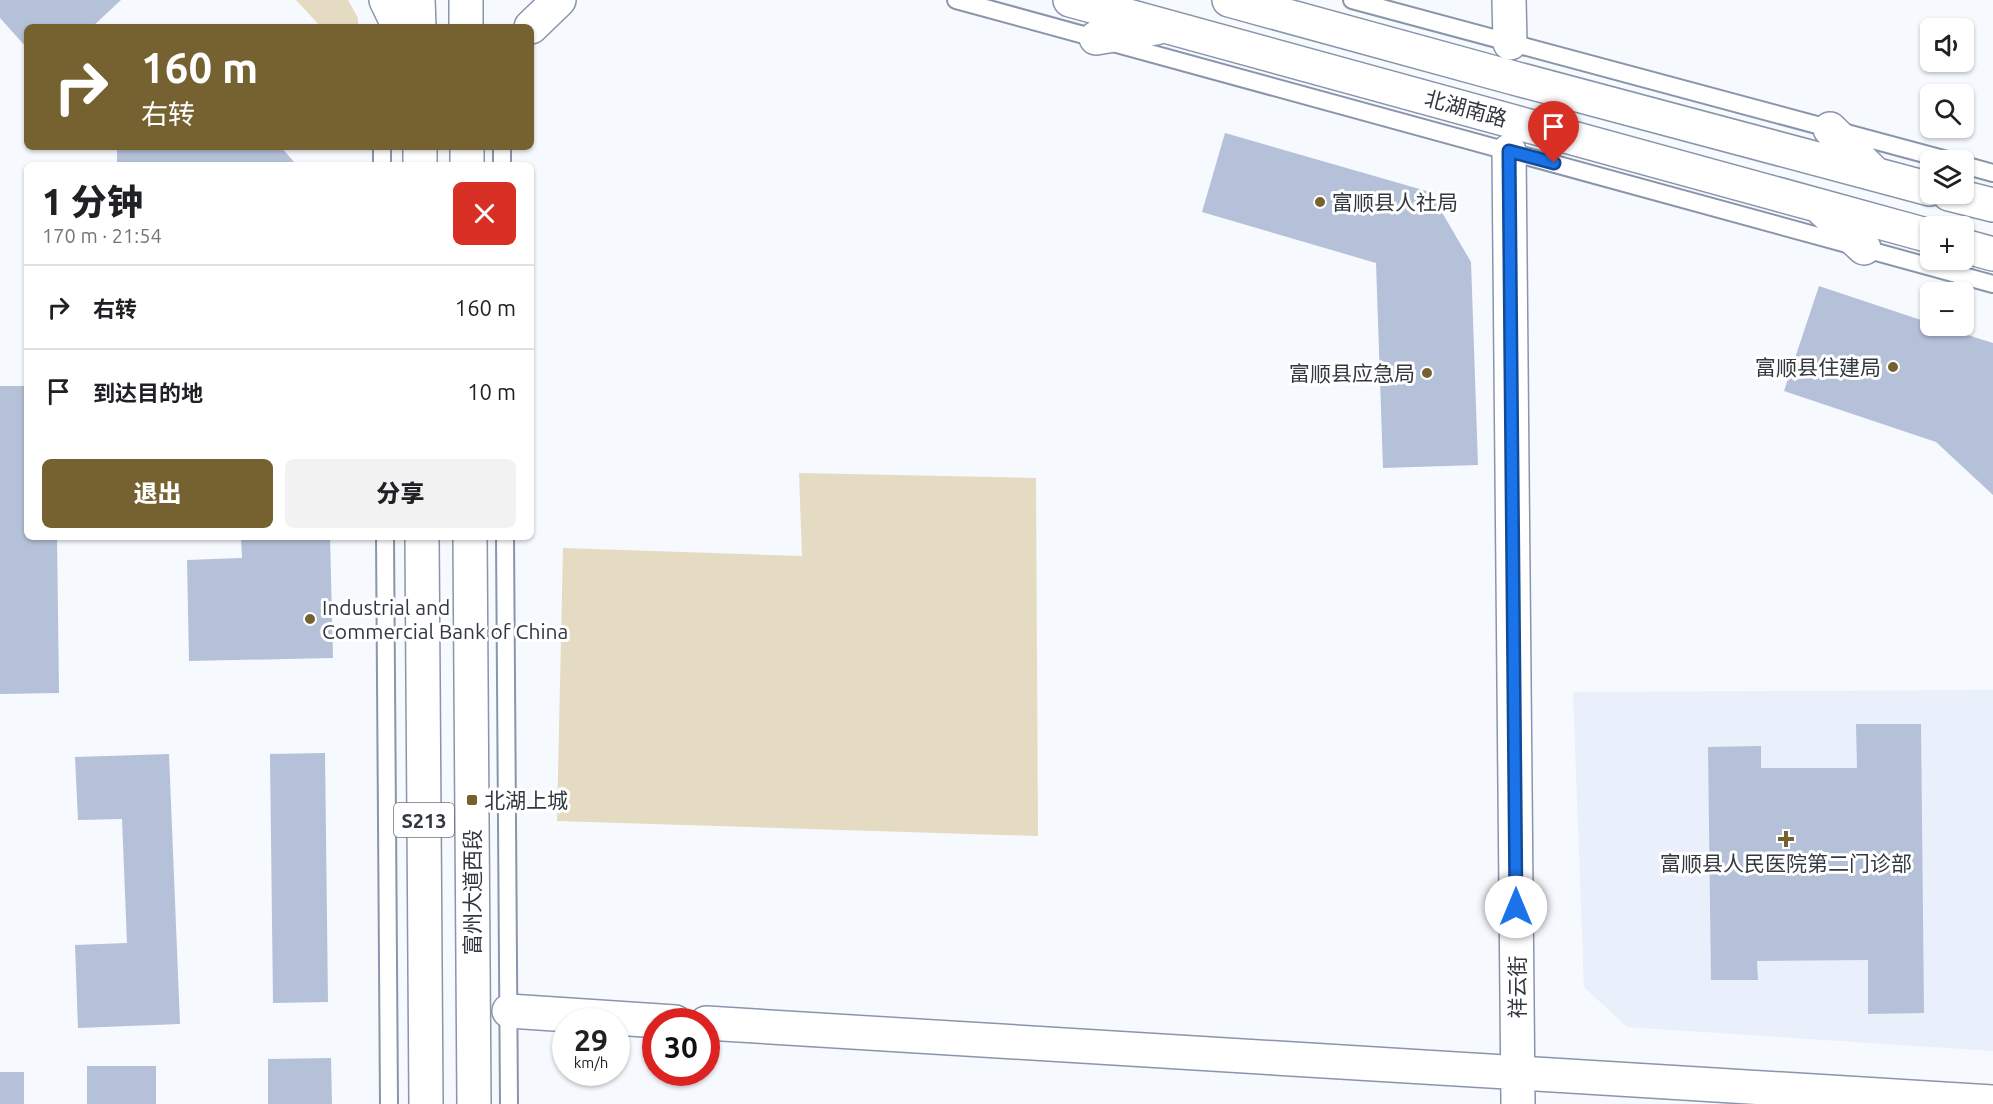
<!DOCTYPE html>
<html lang="zh">
<meta charset="utf-8">
<style>
:root{--surface:#fff;--page:#f2f2f2;--text:#202124;--muted:#757577;--line:#e0e0e0;--accent:#756230}
body{margin:0;font-family:Ubuntu,"Noto Sans SC",sans-serif;background:var(--page);color:var(--text);height:100vh;display:flex;flex-direction:column;font-size:22px;white-space:nowrap}
*{box-sizing:border-box;margin:0}
p{font-size:20px;color:var(--muted)}
.icon{flex:none;width:33px;height:33px;fill:none;stroke:currentColor;stroke-width:2;stroke-linecap:round;stroke-linejoin:round}
.map{position:relative;flex:1;overflow:hidden}
.panel{position:absolute;left:24px;top:162px;width:510px;height:378px;display:flex;flex-direction:column;background:var(--surface);border-radius:9px;box-shadow:0 2px 4px #0004}
.panel>*{flex:none}
.banner{position:absolute;left:24px;top:24px;width:510px;height:126px;border-radius:9px;box-shadow:0 2px 4px #0004;background:#756230;color:#fff;overflow:hidden}
.buttons{position:absolute;left:1920px;top:18px;display:grid;gap:12px}
.buttons a{display:grid;place-items:center;width:54px;height:54px;border-radius:9px;background:var(--surface);box-shadow:0 2px 4px #0004;font-size:30px}
.speed{position:absolute;left:552px;top:1008px;display:flex;gap:12px;font-size:30px;font-weight:700;text-align:center}
.speed>*{display:grid;place-content:center;width:78px;height:78px;border-radius:50%;background:var(--surface);box-shadow:0 2px 4px #0004;line-height:1}
.speed small{font-size:15px;font-weight:400}
.speed .limit{border:9px solid #d22;background:#fff;color:#111}
.pin{position:absolute;display:grid;place-items:center;width:51px;height:51px;color:#fff;margin:-62px -26px;border-radius:50% 50% 50% 0;rotate:-45deg;box-shadow:0 0 6px #0007}
.pin .icon{rotate:45deg}
.me{position:absolute;width:66px;margin:-33px;rotate:0deg;stroke-linejoin:round;filter:drop-shadow(0 0 4px #0008)}
.turn{display:flex;align-items:center;gap:21px;height:126px;padding:0 18px;font-size:27px}
.turn .icon{width:78px;height:78px;stroke-width:2.5}
.turn b{display:block;font-size:42px;line-height:51px}
.round{display:grid;place-items:center;flex:none;width:63px;height:63px;border-radius:9px;background:var(--page)}
.head{display:flex;align-items:center;justify-content:space-between;height:102px;padding:0 18px}
h1{font-size:36px;font-weight:800;line-height:45px}
.cta{display:flex;gap:12px;margin-top:auto;padding:12px 18px}
.cta a{flex:1;height:69px;border-radius:9px;background:var(--accent);color:#fff;font-size:24px;font-weight:800;line-height:69px;text-align:center}
.cta a+a{background:var(--page);color:var(--text)}
ul{padding:0;list-style:none}
li{display:flex;align-items:center;gap:18px;height:84px;padding:0 18px;border-top:2px solid var(--line)}
li div{flex:1}
li b{display:block;font-size:22px}
li em{font-style:normal}
.map>svg:first-child{display:block}
</style>
<div class="map">
<svg width="1993" height="1104" viewBox="0 0 1993 1104">
<rect width="100%" height="100%" fill="#f6f9fe"/>
<!-- built -->
<path fill="#e9effb" d="M 1993,690 L 1993,1051 L 1627,1027 L 1584,987 L 1573,692 Z"/>
<!-- green -->
<path fill="#e5dbc2" d="M 296,0 L 348,0 L 358,18 L 358,27 L 321,27 Z
M 799,473 L 1036,478 L 1038,836 L 557,821 L 563,548 L 802,556 Z"/>
<!-- building -->
<path fill="#b5c1d8" d="M 0,0 L 121,0 L 92,27 L 27,27 L 27,48 L 0,18 Z
M 1225,133 L 1430,192 L 1471,262 L 1478,465 L 1383,468 L 1376,263 L 1202,212 Z
M 117,147 L 281,147 L 294,162 L 295,165 L 117,165 Z
M 1819,286 L 1930,323 L 1930,326 L 1939,326 L 1993,343 L 1993,495 L 1936,442 L 1784,391 Z
M 0,386 L 27,386 L 27,537 L 57,537 L 59,693 L 0,694 Z
M 241,537 L 330,537 L 333,658 L 189,661 L 187,560 L 242,558 Z
M 1856,724 L 1921,724 L 1924,1013 L 1868,1014 L 1868,960 L 1757,961 L 1758,980 L 1711,980 L 1708,747 L 1761,746 L 1761,768 L 1857,768 Z
M 325,753 L 328,1002 L 273,1003 L 270,754 Z
M 169,754 L 180,1024 L 78,1028 L 75,945 L 127,943 L 122,819 L 78,820 L 75,757 Z
M 331,1058 L 332,1104 L 268,1104 L 268,1059 Z
M 87,1066 L 156,1066 L 156,1104 L 87,1104 Z
M 0,1072 L 24,1072 L 24,1104 L 0,1104 Z"/>
<g fill="none" stroke-linecap="round" stroke-linejoin="round">
<!-- lane casing -->
<g stroke="#8995ab" stroke-width="20">
<path id="lane" d="M 956,0 L 1993,284
M 1352,0 L 1947,160
M 382,147 L 382,165
M 502,147 L 502,165
M 1964,165 L 1993,173
M 385,537 L 389,1104
M 505,537 L 509,1104"/>
</g>
<!-- street casing -->
<g stroke="#8995ab" stroke-width="36">
<path id="street" d="M 1509,0 L 1510,43
M 1509,151 L 1518,1104
M 509,1011 L 675,1022
M 706,1023 L 1993,1102"/>
</g>
<!-- primary casing -->
<g stroke="#8995ab" stroke-width="36">
<path id="primary" d="M 386,0 L 399,27
M 418,0 L 419,27
M 466,0 L 466,27
M 1070,0 L 1930,236
M 1229,0 L 1510,77 L 1930,189
M 531,27 L 559,0
M 1096,38 L 1156,28
M 1830,129 L 1873,172
M 420,147 L 420,165
M 467,147 L 467,165
M 1949,194 L 1993,205
M 1822,209 L 1864,248
M 1964,246 L 1993,254
M 422,537 L 426,1104
M 470,537 L 474,1104"/>
</g>
<!-- lane -->
<use href="#lane" stroke="#fff" stroke-width="16"/>
<!-- street -->
<use href="#street" stroke="#fff" stroke-width="33"/>
<!-- primary -->
<use href="#primary" stroke="#fff" stroke-width="33"/>
</g>
<g fill="none" stroke-linecap="round" stroke-linejoin="round">
<!-- route casing -->
<g stroke="#114b97" stroke-width="15">
<path id="route" d="M 1516,907 L 1509,151 L 1554,163"/>
</g>
<!-- route -->
<use href="#route" stroke="#1a73e8" stroke-width="10"/>
</g>
<!-- markers -->
<g fill="#756230" stroke="#fff" stroke-width="2">
<circle cx="1320" cy="202" r="6"/>
<circle cx="1893" cy="367" r="6"/>
<circle cx="1427" cy="373" r="6"/>
<circle cx="310" cy="619" r="6"/>
<rect x="466" y="794" width="12" height="12" rx="3"/>
<path d="M1783 830h6v6h6v6h-6v6h-6v-6h-6v-6h6z"/>
</g>
<g text-anchor="middle" dominant-baseline="central" stroke-width="6" stroke-linejoin="round" paint-order="stroke">
<!-- shield labels -->
<rect fill="#fff" stroke="#707379" stroke-width="1.5" x="394" y="803" width="60" height="34" rx="4.5"/>
<g font-size="20" font-weight="bold" fill="#323740">
<text x="424" y="820">S213</text>
</g>
<!-- street labels -->
<g font-size="21" fill="#323740" stroke="#fff">
<text transform="translate(1466 108) rotate(15)">北湖南路</text>
<text transform="translate(472 892) rotate(-90)">富州大道西段</text>
<text transform="translate(1517 987) rotate(-90)">祥云街</text>
</g>
<!-- poi labels -->
<g font-size="21" fill="#323740" stroke="#fff" text-anchor="start">
<text x="1332" y="202">富顺县人社局</text>
<text x="1881" y="367" text-anchor="end">富顺县住建局</text>
<text x="1415" y="373" text-anchor="end">富顺县应急局</text>
<text x="322" y="607">Industrial and<tspan x="322" dy="24">Commercial Bank of China</tspan></text>
<text x="484" y="800">北湖上城</text>
<text x="1786" y="863" text-anchor="middle">富顺县人民医院第二门诊部</text>
</g>
</g>
</svg>
<div class="buttons">
<a><svg class="icon" aria-label="sound" viewBox="0 0 24 24"><path d="M4 9h4l5-4v14l-5-4H4zM17 9q2 3 0 6"/></svg></a>
<a><svg class="icon" aria-label="search" viewBox="0 0 24 24"><circle cx="10" cy="10" r="6"/><path d="M15 15l6 6"/></svg></a>
<a><svg class="icon" aria-label="layers" viewBox="0 0 24 24"><path d="M12 4l9 5-9 5-9-5zM3 14l9 5 9-5"/></svg></a>
<a>+</a>
<a>−</a>
</div>
<div class="speed"><div>29<small>km/h</small></div><div class="limit">30</div></div>
<div class="pin" style="left:1554px;top:163px;background:#d93025"><svg class="icon" aria-label="arrive" viewBox="0 0 24 24"><path d="M6 21V4h12l-3 4 3 4H6"/></svg></div>
<svg class="me" style="left:1516px;top:907px" viewBox="-20 -20 40 40"><circle r="19" fill="#fff"/><path d="M0-13L10 11 0 6-10 11z" fill="#1a73e8"/></svg>
<div class="banner">
<div class="turn"><svg class="icon" aria-label="right" viewBox="0 0 24 24"><path d="M7 20v-9h11M14 6l5 5-5 5"/></svg><div><b>160 m</b>右转</div></div>
</div>
<section class="panel">
<div class="head"><div><h1>1 分钟</h1><p>170 m · 21:54</p></div><a class="round" style="background:#d93025;color:#fff"><svg class="icon" aria-label="close" viewBox="0 0 24 24"><path d="M6 6l12 12M18 6L6 18"/></svg></a></div>
<ul>
<li><svg class="icon" aria-label="right" viewBox="0 0 24 24"><path d="M7 20v-9h11M14 6l5 5-5 5"/></svg><div><b>右转</b></div><em>160 m</em></li>
<li><svg class="icon" aria-label="arrive" viewBox="0 0 24 24"><path d="M6 21V4h12l-3 4 3 4H6"/></svg><div><b>到达目的地</b></div><em>10 m</em></li>
</ul>
<div class="cta"><a>退出</a><a>分享</a></div>
</section>
</div>
